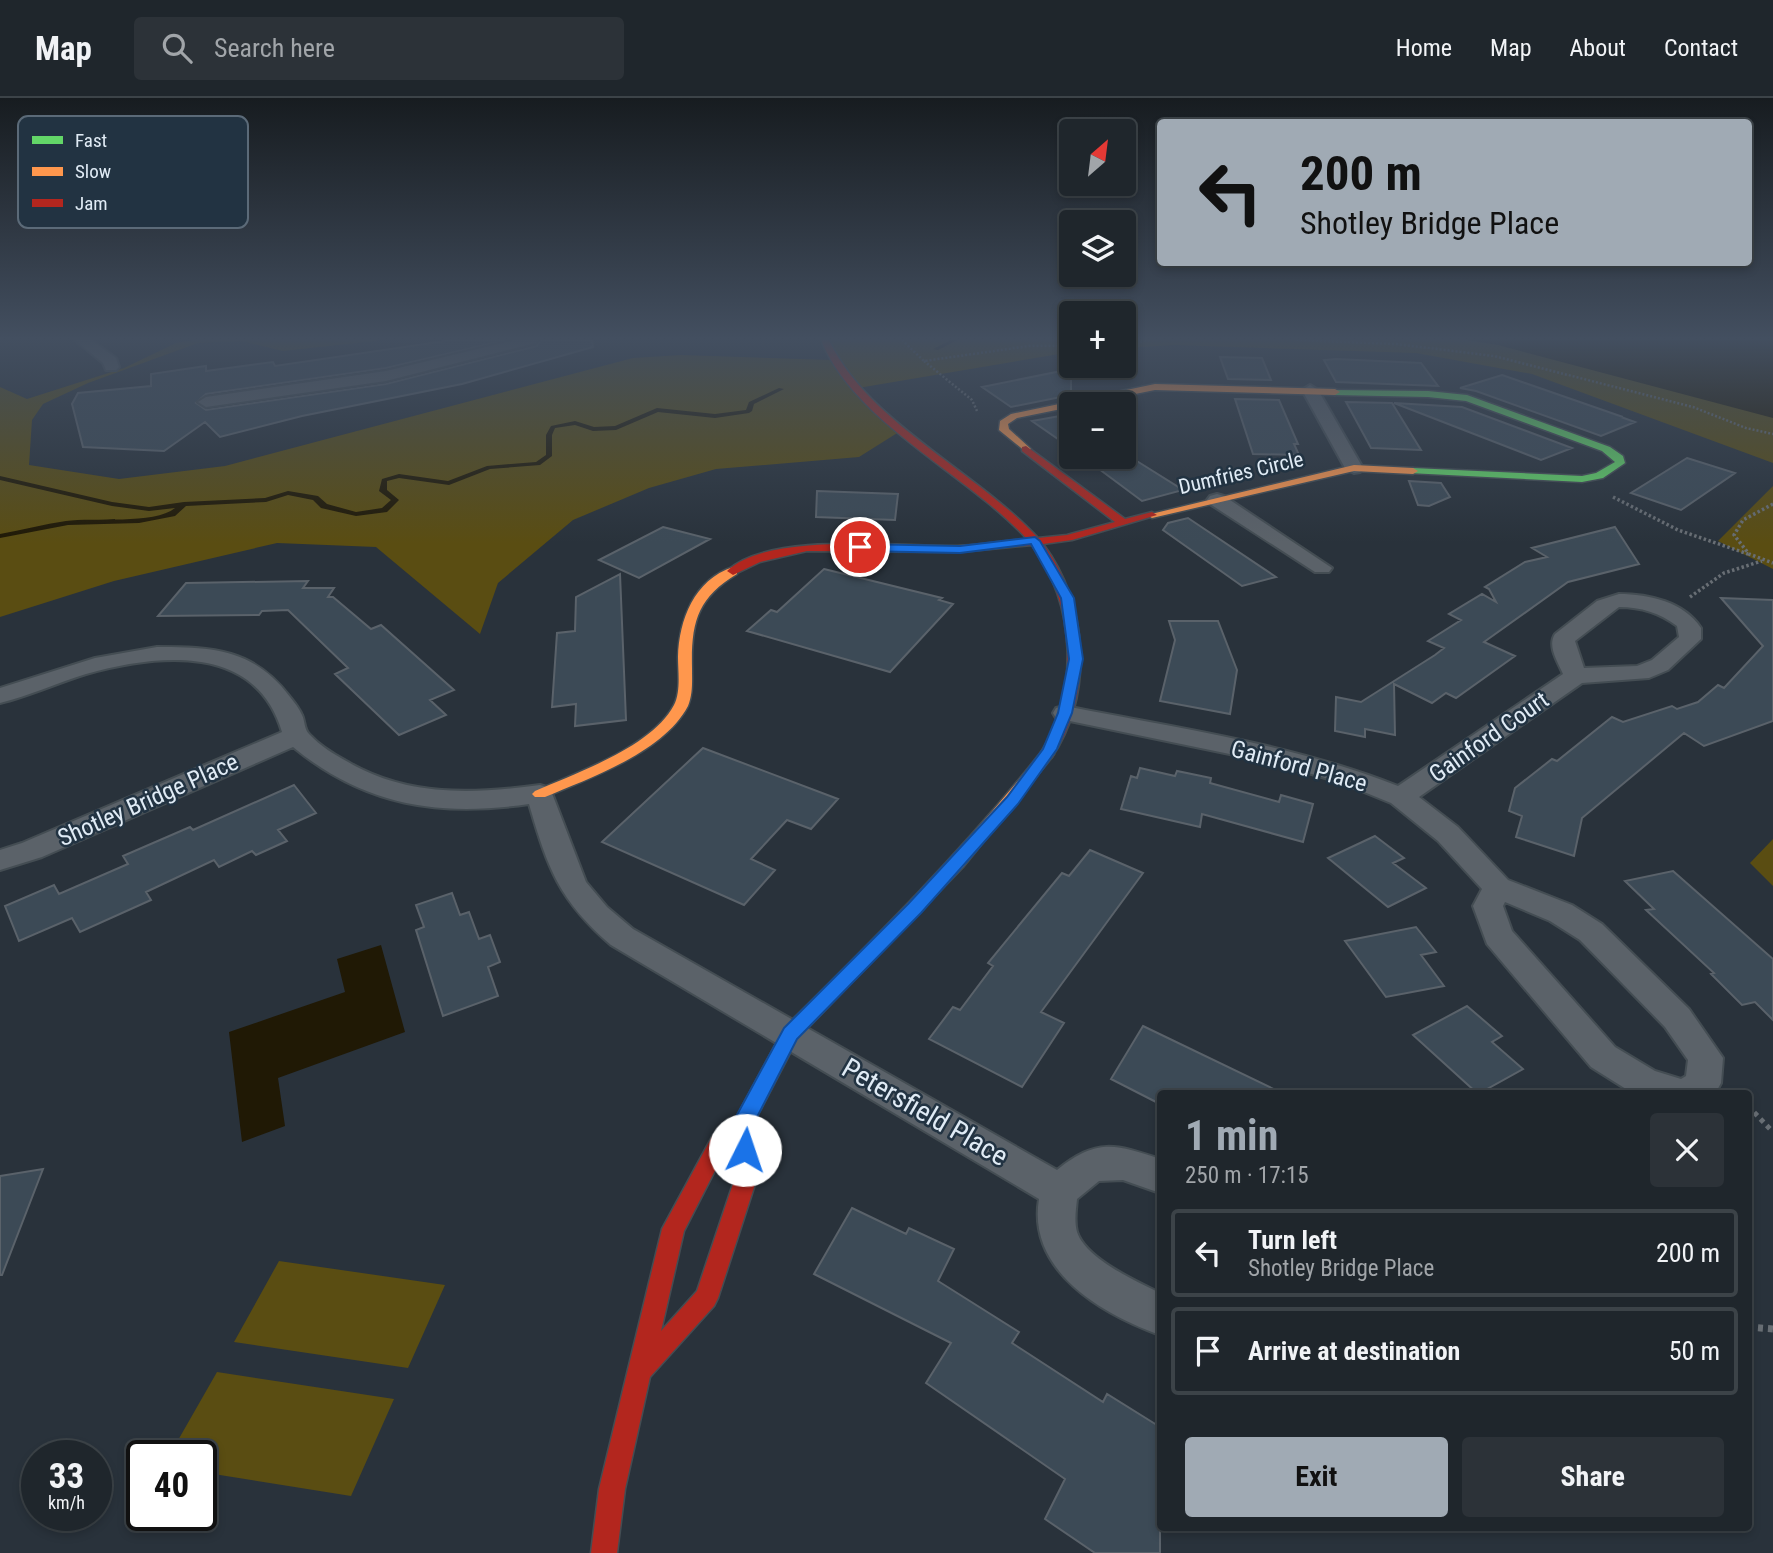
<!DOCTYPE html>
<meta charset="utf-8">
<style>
:root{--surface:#1f262c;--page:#2c3238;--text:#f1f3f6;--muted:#a1a5a9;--line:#3c4348;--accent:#a0aab4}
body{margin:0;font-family:"Roboto Condensed",sans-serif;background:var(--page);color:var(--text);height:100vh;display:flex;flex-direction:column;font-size:26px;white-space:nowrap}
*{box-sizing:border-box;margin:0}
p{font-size:23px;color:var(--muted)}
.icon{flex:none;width:38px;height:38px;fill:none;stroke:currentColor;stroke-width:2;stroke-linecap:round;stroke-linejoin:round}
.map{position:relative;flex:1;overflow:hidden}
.side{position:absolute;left:1157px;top:992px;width:595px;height:441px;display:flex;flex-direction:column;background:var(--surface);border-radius:7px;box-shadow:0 4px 10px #0003,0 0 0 2px var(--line)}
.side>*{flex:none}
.banner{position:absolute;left:1157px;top:21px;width:595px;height:147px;border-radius:7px;box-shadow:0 4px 10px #0003,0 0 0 2px var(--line);background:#a0aab4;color:#111;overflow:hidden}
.needle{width:46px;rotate:28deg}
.fabs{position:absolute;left:1059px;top:21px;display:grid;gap:14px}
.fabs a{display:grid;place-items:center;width:77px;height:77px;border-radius:7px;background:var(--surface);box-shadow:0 4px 10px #0003,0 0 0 2px var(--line);font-size:35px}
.speed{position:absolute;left:21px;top:1342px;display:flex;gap:14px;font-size:35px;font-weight:700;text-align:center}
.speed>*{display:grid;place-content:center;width:91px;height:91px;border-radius:50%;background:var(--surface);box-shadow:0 4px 10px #0003,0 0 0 2px var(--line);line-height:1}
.speed small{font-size:18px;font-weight:400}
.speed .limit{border:4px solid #111;border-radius:10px;background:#fff;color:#111}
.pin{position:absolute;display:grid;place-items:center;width:60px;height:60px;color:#fff;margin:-30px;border:4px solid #fff;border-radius:50%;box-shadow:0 2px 7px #0007}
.me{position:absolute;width:77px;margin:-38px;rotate:4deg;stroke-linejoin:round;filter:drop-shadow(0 0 5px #0008)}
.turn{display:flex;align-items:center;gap:24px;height:147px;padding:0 28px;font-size:32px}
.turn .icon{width:91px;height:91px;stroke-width:2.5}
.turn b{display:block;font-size:49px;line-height:60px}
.round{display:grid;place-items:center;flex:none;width:74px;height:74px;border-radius:7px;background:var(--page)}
.headline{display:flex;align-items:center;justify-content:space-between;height:119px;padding:0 28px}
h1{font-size:42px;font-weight:700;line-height:52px;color:var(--accent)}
.cta{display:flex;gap:14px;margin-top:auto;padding:14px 28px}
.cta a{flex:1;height:80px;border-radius:7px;background:var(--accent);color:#111;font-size:28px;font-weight:700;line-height:80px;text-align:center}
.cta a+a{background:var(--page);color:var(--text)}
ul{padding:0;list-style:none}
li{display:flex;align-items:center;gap:21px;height:88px;margin:0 14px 10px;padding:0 14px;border:4px solid var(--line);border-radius:7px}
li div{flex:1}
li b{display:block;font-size:26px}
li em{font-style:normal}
header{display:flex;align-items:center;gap:42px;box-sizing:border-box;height:98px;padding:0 35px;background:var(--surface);border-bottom:2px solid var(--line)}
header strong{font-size:33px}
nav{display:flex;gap:38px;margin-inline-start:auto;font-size:24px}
.search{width:490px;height:63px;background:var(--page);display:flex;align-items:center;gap:18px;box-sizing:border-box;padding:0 24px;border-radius:7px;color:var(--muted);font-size:26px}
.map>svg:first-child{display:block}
</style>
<header>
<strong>Map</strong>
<div class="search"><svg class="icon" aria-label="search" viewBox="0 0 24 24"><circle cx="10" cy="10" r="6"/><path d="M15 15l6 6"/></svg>Search here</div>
<nav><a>Home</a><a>Map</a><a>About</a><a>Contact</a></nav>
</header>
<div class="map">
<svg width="1773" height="1455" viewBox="0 0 1773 1455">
<rect width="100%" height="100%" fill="#29323b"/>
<!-- green -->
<path fill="#5a4d12" d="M 193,242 L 383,242 L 283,253 L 241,243 L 198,245 L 88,285 L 43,306 L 32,322 L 29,367 L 119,381 L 225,368 L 633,260 L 681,257 L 831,262 L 825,242 L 1071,242 L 1071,254 L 858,290 L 902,332 L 859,359 L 716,371 L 649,390 L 573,422 L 498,485 L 480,536 L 376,449 L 277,445 L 114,483 L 0,519 L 0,289 L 27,301 L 124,270 L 176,245 Z
M 1124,242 L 1773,242 L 1773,365 L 1532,276 L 1416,255 L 1174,247 L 1124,250 Z
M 1773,388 L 1773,471 L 1718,443 Z
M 1773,741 L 1773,788 L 1750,765 Z
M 279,1163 L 445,1187 L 408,1270 L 234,1244 Z
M 217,1274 L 394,1301 L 351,1398 L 201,1374 L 201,1358 L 169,1358 Z"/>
<!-- water -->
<path fill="#201905" d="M 1467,242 L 1773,242 L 1773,320 L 1498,247 Z
M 381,847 L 405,934 L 278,980 L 285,1028 L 242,1044 L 229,934 L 345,894 L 337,861 Z"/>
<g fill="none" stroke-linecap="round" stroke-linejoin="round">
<!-- stream -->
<path fill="#201905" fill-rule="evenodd" d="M 951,242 L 957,242 L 938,252 L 933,251 Z
M 779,290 L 784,291 L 754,306 L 752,313 L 749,315 L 715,320 L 658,314 L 616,332 L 593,333 L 575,327 L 555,330 L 552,337 L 552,358 L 540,367 L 490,371 L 449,387 L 399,380 L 387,383 L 387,392 L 399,402 L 387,414 L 356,418 L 321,410 L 313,402 L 288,397 L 266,404 L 186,408 L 175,418 L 139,425 L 68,427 L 0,440 L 0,436 C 22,432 44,426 66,423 C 93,419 154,427 175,410 L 149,413 L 112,408 L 0,382 L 0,378 L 112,404 L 149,409 L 184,404 L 265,400 L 288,393 L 318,398 L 327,406 L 356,414 L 382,410 L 391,402 L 379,393 L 382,381 L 399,376 L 448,383 L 487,368 L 536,364 L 546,357 L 546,337 L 551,328 L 575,323 L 594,329 L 615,328 L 657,310 L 715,316 L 746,312 L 749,304 Z"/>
</g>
<!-- building -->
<path fill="#3c4a56" stroke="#5a626a" stroke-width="2" d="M 452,242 L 506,242 L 386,270 L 206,296 L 196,305 L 206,312 L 386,286 L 537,248 L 541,242 L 592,242 L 593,249 L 462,286 L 302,318 L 220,339 L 205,324 L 164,353 L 83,349 L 72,306 L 78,295 L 151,288 L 151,276 L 206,268 L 206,273 L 273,264 L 275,268 Z
M 1220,259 L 1262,260 L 1271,282 L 1228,281 Z
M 1336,261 L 1421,265 L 1438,288 L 1336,284 L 1324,262 Z
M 1071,271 L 1071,297 L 1011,309 L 982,289 Z
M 1502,277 L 1623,319 L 1621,319 L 1635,324 L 1601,338 L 1476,293 L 1460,290 Z
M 1235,301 L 1279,302 L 1298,346 L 1294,346 L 1299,357 L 1253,356 Z
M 1346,304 L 1392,305 L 1421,352 L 1371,350 Z
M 1394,305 L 1462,309 L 1572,350 L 1541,362 Z
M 1071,316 L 1071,350 L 1032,323 Z
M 1124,355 L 1183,392 L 1142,403 L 1087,362 L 1124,359 Z
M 1687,360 L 1735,375 L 1681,412 L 1631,395 Z
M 1409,383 L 1441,385 L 1450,399 L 1429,408 L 1418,407 Z
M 817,393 L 898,396 L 895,422 L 816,419 Z
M 1188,420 L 1276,479 L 1242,488 L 1163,432 L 1168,425 Z
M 663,429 L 710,441 L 639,480 L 599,462 Z
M 1615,429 L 1639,466 L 1568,484 L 1484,544 L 1515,558 L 1456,600 L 1446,595 L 1432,605 L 1394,586 L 1395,637 L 1365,631 L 1365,639 L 1335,633 L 1336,599 L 1361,604 L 1435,557 L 1444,550 L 1428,543 L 1461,522 L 1449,516 L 1482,496 L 1496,504 L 1489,491 L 1485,489 L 1525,464 L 1547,459 L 1532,450 Z
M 824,471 L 942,500 L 939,502 L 953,506 L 890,574 L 747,533 L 771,512 L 777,514 Z
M 620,476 L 626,622 L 575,628 L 576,606 L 552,609 L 557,535 L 575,533 L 576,499 Z
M 308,483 L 303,490 L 334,490 L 328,499 L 333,499 L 371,531 L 381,527 L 454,592 L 430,602 L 446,617 L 399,637 L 335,576 L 348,570 L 288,512 L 262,513 L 259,517 L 158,518 L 186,485 Z
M 1721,500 L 1773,502 L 1773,623 L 1704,648 L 1684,635 L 1582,720 L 1574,758 L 1516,739 L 1522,718 L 1509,713 L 1515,690 L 1552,661 L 1557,663 L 1612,619 L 1623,624 L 1672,608 L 1677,611 L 1698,604 L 1718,587 L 1724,590 L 1763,548 Z
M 1169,523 L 1218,523 L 1237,572 L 1230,616 L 1160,603 L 1175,542 Z
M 703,650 L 838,701 L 811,731 L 787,722 L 751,761 L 775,772 L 744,807 L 602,744 Z
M 1140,670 L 1175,678 L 1177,673 L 1211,680 L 1210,685 L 1279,704 L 1281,697 L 1313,706 L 1303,744 L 1202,716 L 1200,729 L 1121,711 L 1131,678 L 1137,680 Z
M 294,687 L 316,715 L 278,732 L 287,743 L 256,757 L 252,753 L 219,769 L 214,762 L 146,794 L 151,802 L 80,834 L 72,820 L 19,843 L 5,808 L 54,787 L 59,796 L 128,766 L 123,758 L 190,729 L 193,732 Z
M 1375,738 L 1404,760 L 1393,765 L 1426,790 L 1388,809 L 1328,760 Z
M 1090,752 L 1143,775 L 1041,914 L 1064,925 L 1022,989 L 929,941 L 953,909 L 960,912 L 993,868 L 988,865 L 1062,775 L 1069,778 Z
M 1673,773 L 1773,861 L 1773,922 L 1755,904 L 1742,907 L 1711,876 L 1714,875 L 1646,812 L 1654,811 L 1625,783 Z
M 452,795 L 460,817 L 469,814 L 479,841 L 490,837 L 500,864 L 488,869 L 498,898 L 443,918 L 416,832 L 424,829 L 416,807 Z
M 1416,829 L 1436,854 L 1421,857 L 1444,888 L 1386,899 L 1345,843 Z
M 1467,908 L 1502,938 L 1492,944 L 1523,971 L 1478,996 L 1413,937 Z
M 1143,928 L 1284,996 L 1160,996 L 1160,1006 L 1111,981 Z
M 43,1071 L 2,1177 L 0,1177 L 0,1078 Z
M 852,1110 L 906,1136 L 909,1130 L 954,1151 L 938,1183 L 1019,1234 L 1012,1245 L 1103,1304 L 1107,1296 L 1160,1329 L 1160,1455 L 1095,1455 L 1045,1421 L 1065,1381 L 926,1285 L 951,1245 L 814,1176 Z"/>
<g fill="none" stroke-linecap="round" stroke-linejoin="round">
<!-- street casing -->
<g stroke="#444d53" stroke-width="4">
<path id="street" d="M 75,242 L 91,242 L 116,260 L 119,269 L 116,272 L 106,272 L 103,265 Z
M 515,242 L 538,242 L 536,245 L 386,283 L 206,309 L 198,304 L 206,299 L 386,273 Z
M 1310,287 L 1318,292 L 1363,370 L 1360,374 L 1354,375 L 1345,370 L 1302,292 Z
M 1217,396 L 1224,398 L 1332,470 L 1329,474 L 1315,474 L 1210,406 L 1207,402 L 1210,398 Z
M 1619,496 C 1649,496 1684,504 1701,530 L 1701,541 L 1668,572 L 1649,580 L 1582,585 L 1419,699 L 1458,729 L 1508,782 L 1572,807 L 1602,826 L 1689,911 L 1723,960 L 1721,985 L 1715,996 L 1634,996 L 1591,969 L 1487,846 L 1473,808 L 1482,791 L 1438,743 L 1391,705 L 1342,685 L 1278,666 L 1065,622 L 1056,620 L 1053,615 L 1056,610 L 1065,608 C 1177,630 1292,646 1398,688 L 1563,576 C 1558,564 1547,548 1555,536 L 1597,503 ZM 1619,509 C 1641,509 1660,515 1677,528 L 1679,539 L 1652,562 L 1637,568 L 1584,570 L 1575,543 ZM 1505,804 L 1550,823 L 1580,842 L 1665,929 L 1688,962 L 1686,978 L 1681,981 L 1655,973 L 1615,949 L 1512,833 L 1503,808 Z
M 157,549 C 213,549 254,551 290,599 C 294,604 299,610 302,617 C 305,623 304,631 309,636 C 320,648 335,657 348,664 C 408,699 474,696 540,687 L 550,690 L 586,784 L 607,809 L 633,831 L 1057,1072 C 1097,1040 1115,1046 1160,1061 L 1160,1095 L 1123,1082 L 1099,1083 L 1077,1101 C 1076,1112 1074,1123 1077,1134 C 1086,1161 1136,1183 1160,1195 L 1160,1237 C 1102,1216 1027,1173 1039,1101 L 611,847 C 559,802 548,771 529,706 C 439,719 365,708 293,649 L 42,759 L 0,772 L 0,752 L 22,745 L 282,634 C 256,545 158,556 86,576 C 57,585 29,598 0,605 L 0,590 L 95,560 Z"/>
</g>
<!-- fast casing -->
<g stroke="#444d53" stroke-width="3">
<path id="fast" d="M 1332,292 L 1428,293 L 1467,297 L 1610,349 L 1623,358 L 1625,365 L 1603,380 L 1582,384 L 1409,375 L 1408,373 L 1413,370 L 1582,378 L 1596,375 L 1615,364 L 1602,353 L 1466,303 L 1428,299 L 1335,297 L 1332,296 Z"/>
</g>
<!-- slow casing -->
<g stroke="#444d53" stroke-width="3">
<path id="slow" d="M 1155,286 L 1335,291 L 1340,294 L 1335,297 L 1155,292 L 1085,306 L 1071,306 L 1071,309 L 1017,320 L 1008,326 L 1009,331 L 1031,351 L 1026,354 L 999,332 L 1000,323 L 1011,316 Z
M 1354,367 L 1413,370 L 1418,373 L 1413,376 L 1354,373 L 1152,420 L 1147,417 Z
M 733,469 L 737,470 L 737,476 C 697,500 691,525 692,570 C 692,583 693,596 688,608 C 664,654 590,680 545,699 L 535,699 L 532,696 L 535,693 C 576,675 652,649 674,607 C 681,593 678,574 678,559 C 679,522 694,482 733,469 Z
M 1047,651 L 1052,653 L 1054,656 L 1052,659 L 963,769 L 799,939 L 792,942 L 785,939 L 783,934 L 785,929 C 875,840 964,752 1042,653 Z"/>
</g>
<!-- jam casing -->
<g stroke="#444d53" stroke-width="3">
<path id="jam" d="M 821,242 L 829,242 C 866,323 976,373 1038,440 L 1067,437 L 1115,424 L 1022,353 L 1022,349 L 1026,348 L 1125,421 L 1152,414 L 1157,417 L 1072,442 L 1043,446 C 1088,506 1094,595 1052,659 L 1047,661 L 1040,656 C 1080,593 1076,507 1032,447 L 960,454 L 807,453 L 760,464 L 733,477 L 727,473 C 769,433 900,449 957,448 C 980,447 1004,443 1027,441 C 965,374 856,326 821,242 Z
M 792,926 L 799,929 L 801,934 L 753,1026 L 758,1077 L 718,1200 L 714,1208 L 650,1279 L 625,1391 L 617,1455 L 591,1455 L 599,1391 L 662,1131 L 713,1037 L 736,1020 L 785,929 ZM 734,1044 L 736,1077 L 697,1193 L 661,1233 L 684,1133 L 727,1049 Z"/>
</g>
<!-- path-far3 -->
<path stroke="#686e74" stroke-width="2.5" stroke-dasharray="2 2" stroke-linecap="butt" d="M 902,242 L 924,263 L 1029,248 L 1071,248
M 1296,242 L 1396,246 L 1494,258 L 1693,309 L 1746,330 L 1773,336
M 1124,246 L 1151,242
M 924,263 L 972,302 L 977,313"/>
<!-- path-far2 -->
<path stroke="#686e74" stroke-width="3.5" stroke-dasharray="2.5 2.5" stroke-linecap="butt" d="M 1613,399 L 1678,432 L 1748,456
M 1773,406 L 1743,422 L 1734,437 L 1749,456 L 1773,465
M 1690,499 L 1724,475 L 1762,463"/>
<!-- path-far1 -->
<path stroke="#686e74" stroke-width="5" stroke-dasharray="4.5 4.5" stroke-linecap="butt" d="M 1748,1008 L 1773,1034"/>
<!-- path -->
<path stroke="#686e74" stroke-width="7" stroke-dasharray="5 5" stroke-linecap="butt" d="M 1748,1229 L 1773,1231"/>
<!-- street -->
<use href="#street" fill="#5b6269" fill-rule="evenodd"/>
<!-- fast -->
<use href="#fast" fill="#63d668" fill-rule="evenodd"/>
<!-- slow -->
<use href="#slow" fill="#ff974d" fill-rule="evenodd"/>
<!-- jam -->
<use href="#jam" fill="#b3261e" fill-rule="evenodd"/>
</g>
<!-- sky -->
<linearGradient id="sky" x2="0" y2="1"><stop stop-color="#171c20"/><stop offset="0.54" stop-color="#434f60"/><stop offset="1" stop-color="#434f60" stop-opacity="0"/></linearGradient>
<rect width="1773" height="445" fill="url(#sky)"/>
<!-- route -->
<path fill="#1a73e8" stroke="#114b97" stroke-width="2" d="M 1035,439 L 1040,443 L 1074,500 L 1083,561 L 1072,615 L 1057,651 L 1018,706 L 921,815 L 797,941 L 753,1027 L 755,1052 L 752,1058 L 745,1061 L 737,1058 L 732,1026 L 784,930 L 908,806 L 1007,699 L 1043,651 L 1058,615 L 1069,561 L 1061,500 L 1031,446 L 960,455 L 860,453 L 855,449 L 860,446 L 960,448 Z"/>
<g text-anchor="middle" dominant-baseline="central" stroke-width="5" stroke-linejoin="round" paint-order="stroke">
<!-- far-street labels -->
<g font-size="21" fill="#e0ebf5" stroke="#223342">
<text transform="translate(1241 375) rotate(-13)">Dumfries Circle</text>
</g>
<!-- street labels -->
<g font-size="24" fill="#e0ebf5" stroke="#223342">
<text transform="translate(1489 639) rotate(-35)">Gainford Court</text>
<text transform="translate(1299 668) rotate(15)">Gainford Place</text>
<text transform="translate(148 702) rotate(-24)">Shotley Bridge Place</text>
</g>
<!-- near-street labels -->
<g font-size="28" fill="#e0ebf5" stroke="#223342">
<text transform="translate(925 1014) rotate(30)">Petersfield Place</text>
</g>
</g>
<!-- legend -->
<rect x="18" y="18" width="230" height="112" rx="10" fill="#223342" stroke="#5b6a78" stroke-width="2"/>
<rect x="32" y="38" width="31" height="8" fill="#63d668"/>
<rect x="32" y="69" width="31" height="9" fill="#ff974d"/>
<rect x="32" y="101" width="31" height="8" fill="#b3261e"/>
<g font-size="19" fill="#e0ebf5">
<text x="75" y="49">Fast</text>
<text x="75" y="80">Slow</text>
<text x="75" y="112">Jam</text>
</g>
</svg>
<div class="fabs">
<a><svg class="needle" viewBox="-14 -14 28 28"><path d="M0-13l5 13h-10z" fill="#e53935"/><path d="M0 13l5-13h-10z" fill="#a1a5a9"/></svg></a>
<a><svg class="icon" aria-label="layers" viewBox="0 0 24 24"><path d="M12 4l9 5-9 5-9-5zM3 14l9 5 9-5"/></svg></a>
<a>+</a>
<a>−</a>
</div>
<div class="speed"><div>33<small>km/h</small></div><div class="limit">40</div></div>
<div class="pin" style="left:860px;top:449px;background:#d93025"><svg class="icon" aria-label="arrive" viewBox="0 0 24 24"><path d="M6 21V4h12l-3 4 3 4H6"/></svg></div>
<svg class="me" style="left:745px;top:1052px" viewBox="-20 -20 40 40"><circle r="19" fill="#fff"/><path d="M0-13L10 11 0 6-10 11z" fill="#1a73e8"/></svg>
<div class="banner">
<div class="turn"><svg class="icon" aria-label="left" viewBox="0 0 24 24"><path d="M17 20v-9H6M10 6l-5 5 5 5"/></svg><div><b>200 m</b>Shotley Bridge Place</div></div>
</div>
<section class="side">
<div class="headline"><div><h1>1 min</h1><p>250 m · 17:15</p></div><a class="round"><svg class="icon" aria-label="close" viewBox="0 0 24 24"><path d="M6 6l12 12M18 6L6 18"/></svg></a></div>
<ul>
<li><svg class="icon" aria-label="left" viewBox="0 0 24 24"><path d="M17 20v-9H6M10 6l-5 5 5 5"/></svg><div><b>Turn left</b><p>Shotley Bridge Place</p></div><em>200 m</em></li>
<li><svg class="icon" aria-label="arrive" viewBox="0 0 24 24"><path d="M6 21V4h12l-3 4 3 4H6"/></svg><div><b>Arrive at destination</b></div><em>50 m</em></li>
</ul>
<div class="cta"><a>Exit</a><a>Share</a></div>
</section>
</div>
